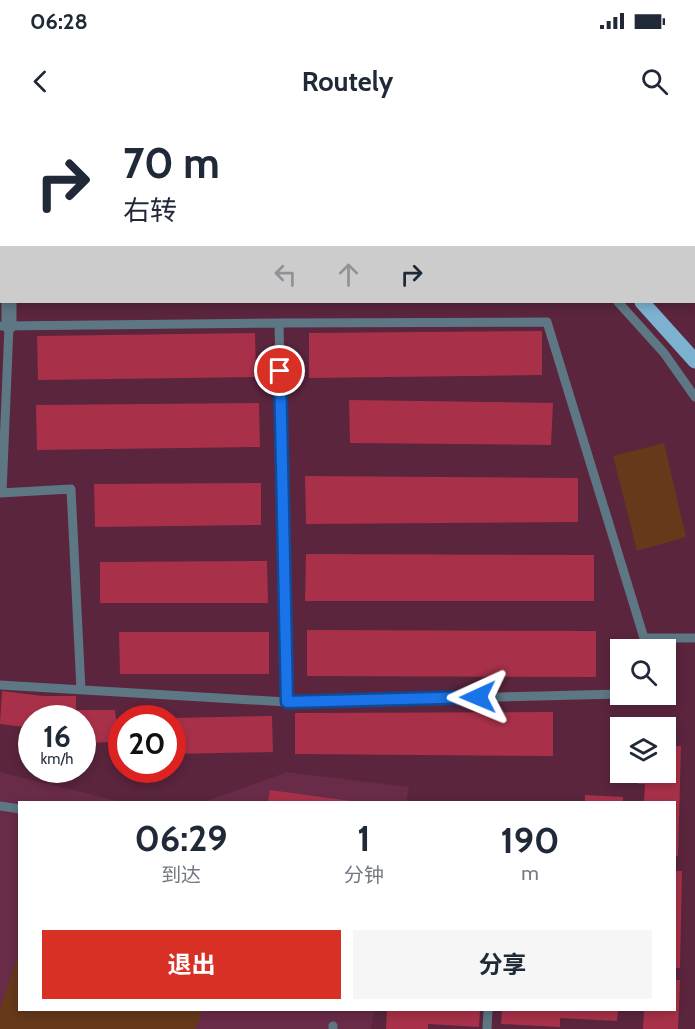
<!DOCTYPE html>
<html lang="zh">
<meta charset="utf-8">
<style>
:root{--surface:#fff;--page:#f6f6f7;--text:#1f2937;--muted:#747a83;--accent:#d93025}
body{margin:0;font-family:Cabin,"Noto Sans SC",sans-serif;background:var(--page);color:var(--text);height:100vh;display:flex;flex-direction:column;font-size:22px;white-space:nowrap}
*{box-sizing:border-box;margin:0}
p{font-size:20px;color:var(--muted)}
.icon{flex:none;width:33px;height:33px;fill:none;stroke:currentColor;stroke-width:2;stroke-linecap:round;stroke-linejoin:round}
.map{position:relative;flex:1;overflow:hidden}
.side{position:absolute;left:18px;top:681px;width:658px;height:210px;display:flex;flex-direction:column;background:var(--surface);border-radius:0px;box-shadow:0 3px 9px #0003}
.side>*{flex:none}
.banner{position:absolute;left:0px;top:0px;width:696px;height:183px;box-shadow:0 3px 9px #0003;background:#fff;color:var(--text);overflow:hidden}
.controls{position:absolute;left:610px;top:519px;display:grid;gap:12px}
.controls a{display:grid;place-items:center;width:66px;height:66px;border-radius:0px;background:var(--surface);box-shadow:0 3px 9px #0003;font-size:30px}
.speed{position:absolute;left:18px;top:585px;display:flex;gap:12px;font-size:30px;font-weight:700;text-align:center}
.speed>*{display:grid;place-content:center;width:78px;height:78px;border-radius:50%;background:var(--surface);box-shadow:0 3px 9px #0003;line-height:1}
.speed small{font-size:15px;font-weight:400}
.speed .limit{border:9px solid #d22;background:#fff;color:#111}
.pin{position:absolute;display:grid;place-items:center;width:51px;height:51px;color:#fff;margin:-26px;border:3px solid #fff;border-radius:50%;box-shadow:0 2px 6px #0007}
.me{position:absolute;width:66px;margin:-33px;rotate:269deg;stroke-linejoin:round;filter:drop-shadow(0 0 4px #0008)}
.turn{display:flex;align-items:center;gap:21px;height:126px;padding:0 24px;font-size:27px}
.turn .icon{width:78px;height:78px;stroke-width:2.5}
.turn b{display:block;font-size:42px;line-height:51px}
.lanes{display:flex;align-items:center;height:57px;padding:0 24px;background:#0003;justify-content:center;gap:30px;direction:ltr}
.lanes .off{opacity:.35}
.eta{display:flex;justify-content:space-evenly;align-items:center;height:102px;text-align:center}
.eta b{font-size:36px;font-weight:700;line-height:42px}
.cta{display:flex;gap:12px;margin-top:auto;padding:12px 24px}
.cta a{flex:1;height:69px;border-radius:0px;background:var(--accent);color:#fff;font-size:24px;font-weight:700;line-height:69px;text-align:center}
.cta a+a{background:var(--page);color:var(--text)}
.status{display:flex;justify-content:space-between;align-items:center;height:42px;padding:0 30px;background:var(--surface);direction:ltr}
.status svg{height:16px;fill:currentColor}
header{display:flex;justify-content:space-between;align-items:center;height:78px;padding:0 24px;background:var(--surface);font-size:27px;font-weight:700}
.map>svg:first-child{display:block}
</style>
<div class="status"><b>06:28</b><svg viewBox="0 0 49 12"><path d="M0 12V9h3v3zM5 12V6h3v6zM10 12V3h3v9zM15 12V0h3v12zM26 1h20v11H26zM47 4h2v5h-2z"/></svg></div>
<header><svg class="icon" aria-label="back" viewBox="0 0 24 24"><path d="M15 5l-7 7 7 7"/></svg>Routely<svg class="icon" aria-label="search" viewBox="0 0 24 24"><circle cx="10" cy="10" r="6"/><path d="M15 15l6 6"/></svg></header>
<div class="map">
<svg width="695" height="909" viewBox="0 0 695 909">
<rect width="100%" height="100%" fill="#5a253d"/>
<!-- built -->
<path fill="#682b48" d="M 0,652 L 121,682 L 20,682 L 20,890 L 375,890 L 371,909 L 0,909 Z
M 287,652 L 409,667 L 406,682 L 204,682 Z"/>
<!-- green -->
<path fill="#65391a" d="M 664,323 L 686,417 L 637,431 L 613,336 Z
M 19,832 L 20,890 L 203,890 L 196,909 L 0,909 L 0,890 Z"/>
<!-- building -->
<path fill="#a83149" d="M 542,211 L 542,255 L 309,258 L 309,213 Z
M 255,213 L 256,257 L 38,260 L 37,216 Z
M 349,280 L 553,283 L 551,325 L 350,323 Z
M 259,283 L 260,327 L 37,330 L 36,285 Z
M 305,356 L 578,358 L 578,402 L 306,404 Z
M 261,363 L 261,405 L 95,407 L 94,364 Z
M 306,434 L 594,435 L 594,481 L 305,481 Z
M 267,441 L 268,483 L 100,483 L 100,442 Z
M 307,510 L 596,511 L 596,557 L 307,556 Z
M 119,512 L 269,512 L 269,554 L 120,554 Z
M 2,571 L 43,576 L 76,576 L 76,590 L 115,590 L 116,599 L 122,599 L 122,635 L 113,636 L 113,622 L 82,623 L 82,598 L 32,598 L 32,608 L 0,604 Z
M 553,592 L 553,636 L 295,634 L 295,593 Z
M 272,596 L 273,632 L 172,634 L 172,598 Z
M 666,626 L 681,626 L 678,736 L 675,736 L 675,682 L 644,682 L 645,664 L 638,664 L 638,652 L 666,652 Z
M 270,670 L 351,681 L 351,682 L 268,682 Z
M 585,675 L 623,677 L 623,682 L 585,682 Z
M 675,751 L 682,751 L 680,848 L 675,848 Z
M 675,860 L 680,860 L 678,909 L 643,909 L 644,890 L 675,890 Z
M 387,890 L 480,890 L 479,907 L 428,904 L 428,909 L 386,909 Z
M 502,890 L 618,890 L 617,901 L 560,898 L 560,907 L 501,904 Z"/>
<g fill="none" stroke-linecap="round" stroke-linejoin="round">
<!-- lane -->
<path stroke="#5d7785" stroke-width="9" d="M 0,7 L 2,7
M 618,182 L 664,233 L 695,277
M 279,203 L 547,202 L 644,518 L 641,530
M 0,206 L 279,203 L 287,582
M 0,373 L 71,369 L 81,570
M 2,373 L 9,206
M 644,518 L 695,518
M 0,565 L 287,582 L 621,574
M 0,686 L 20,689
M 333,906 L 333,909
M 487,909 L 488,890"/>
<!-- street -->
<path stroke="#5d7785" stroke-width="15" d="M 9,182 L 9,206"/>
<!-- primary -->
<path stroke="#7cb2d0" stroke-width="15" d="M 192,0 L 203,2
M 449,0 L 460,2
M 561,2 L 564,0
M 694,26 L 695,26
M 694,76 L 695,77
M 642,182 L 695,241"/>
</g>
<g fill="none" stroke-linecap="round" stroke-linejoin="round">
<!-- route casing -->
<g stroke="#114b97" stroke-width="15">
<path id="route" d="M 280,251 L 287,582 L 478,577"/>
</g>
<!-- route -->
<use href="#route" stroke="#1a73e8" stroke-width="10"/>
</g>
</svg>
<div class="controls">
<a><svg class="icon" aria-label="search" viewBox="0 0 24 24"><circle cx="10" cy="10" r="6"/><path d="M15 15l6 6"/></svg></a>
<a><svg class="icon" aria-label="layers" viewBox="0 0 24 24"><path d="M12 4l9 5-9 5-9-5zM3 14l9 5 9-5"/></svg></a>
</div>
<div class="speed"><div>16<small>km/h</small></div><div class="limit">20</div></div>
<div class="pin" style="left:280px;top:251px;background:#d93025"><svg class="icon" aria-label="arrive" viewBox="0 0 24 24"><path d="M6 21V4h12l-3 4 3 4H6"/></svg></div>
<svg class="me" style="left:478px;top:577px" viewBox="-20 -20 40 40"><path d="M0-17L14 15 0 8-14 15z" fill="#1a73e8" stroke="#fff" stroke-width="4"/></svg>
<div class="banner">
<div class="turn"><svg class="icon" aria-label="right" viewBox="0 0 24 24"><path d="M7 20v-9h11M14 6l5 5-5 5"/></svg><div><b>70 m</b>右转</div></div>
<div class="lanes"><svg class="icon off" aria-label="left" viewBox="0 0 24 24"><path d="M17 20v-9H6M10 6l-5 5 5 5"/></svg><svg class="icon off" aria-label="ahead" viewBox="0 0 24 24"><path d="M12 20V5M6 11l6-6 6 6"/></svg><svg class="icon" aria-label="right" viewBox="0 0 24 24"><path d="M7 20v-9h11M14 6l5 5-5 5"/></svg></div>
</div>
<section class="side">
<div class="eta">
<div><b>06:29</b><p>到达</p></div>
<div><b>1</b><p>分钟</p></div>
<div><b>190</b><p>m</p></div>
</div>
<div class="cta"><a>退出</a><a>分享</a></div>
</section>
</div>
